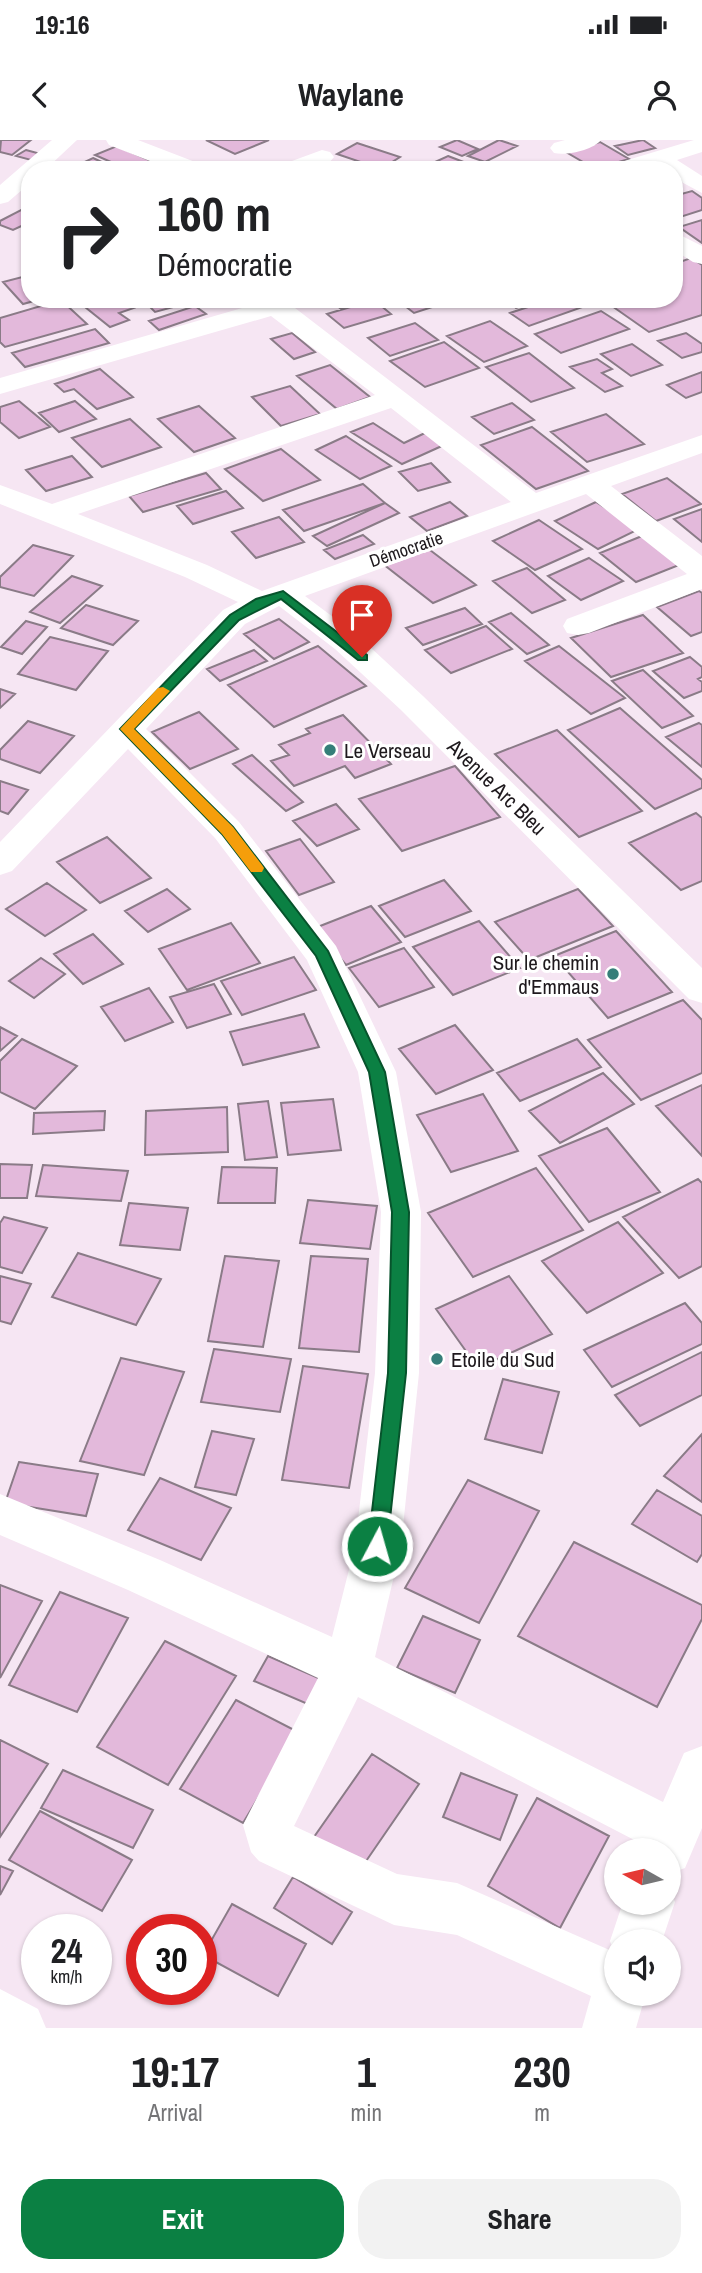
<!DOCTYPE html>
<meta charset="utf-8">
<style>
:root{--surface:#fff;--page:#f2f2f2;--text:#202124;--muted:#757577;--accent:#0b8043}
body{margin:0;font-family:"Archivo Narrow",sans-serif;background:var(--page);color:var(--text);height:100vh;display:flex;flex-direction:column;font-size:26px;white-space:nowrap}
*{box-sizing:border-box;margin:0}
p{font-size:23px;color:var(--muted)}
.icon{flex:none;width:38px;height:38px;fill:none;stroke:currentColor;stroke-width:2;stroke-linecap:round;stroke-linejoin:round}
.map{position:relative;height:1888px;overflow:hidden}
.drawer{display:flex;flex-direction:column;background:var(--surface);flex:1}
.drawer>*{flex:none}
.top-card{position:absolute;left:21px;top:21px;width:662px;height:147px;border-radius:28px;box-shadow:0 2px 5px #0004;background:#fff;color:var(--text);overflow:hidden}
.needle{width:46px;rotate:278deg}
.tools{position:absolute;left:604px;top:1698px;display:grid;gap:14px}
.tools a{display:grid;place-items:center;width:77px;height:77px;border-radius:50%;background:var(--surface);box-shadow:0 2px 5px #0004;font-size:35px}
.speed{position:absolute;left:21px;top:1774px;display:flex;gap:14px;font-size:35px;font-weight:700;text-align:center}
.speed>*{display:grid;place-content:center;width:91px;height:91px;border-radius:50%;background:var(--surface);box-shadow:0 2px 5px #0004;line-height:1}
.speed small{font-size:18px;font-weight:400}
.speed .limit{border:10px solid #d22;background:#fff;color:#111}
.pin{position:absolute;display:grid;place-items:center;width:60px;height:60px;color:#fff;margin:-72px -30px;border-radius:50% 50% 50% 0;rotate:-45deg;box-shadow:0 0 7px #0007}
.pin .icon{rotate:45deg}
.me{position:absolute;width:77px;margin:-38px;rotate:6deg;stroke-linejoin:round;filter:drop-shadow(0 0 5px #0008)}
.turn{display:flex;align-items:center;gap:24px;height:147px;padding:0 21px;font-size:32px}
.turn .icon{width:91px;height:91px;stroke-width:2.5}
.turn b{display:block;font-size:49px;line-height:60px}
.eta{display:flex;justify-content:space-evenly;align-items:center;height:119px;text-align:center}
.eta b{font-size:42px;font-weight:700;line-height:49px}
.action{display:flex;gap:14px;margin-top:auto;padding:14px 21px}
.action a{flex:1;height:80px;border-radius:28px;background:var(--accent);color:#fff;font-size:28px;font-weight:700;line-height:80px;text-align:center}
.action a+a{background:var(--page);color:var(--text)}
.status{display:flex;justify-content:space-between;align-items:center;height:49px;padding:0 35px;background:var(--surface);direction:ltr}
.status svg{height:19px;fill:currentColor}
header{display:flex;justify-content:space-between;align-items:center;height:91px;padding:0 21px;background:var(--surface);font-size:32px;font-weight:700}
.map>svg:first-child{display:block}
</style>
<div class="status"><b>19:16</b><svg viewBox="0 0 49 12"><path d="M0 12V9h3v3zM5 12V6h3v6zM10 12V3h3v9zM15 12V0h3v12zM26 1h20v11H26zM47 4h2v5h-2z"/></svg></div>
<header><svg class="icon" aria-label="back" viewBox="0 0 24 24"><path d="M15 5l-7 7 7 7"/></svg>Waylane<svg class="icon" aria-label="person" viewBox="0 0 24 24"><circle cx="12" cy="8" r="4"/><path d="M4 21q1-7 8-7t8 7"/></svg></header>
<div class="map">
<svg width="702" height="1888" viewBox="0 0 702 1888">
<rect width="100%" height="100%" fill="#f6e6f3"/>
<!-- building -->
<path fill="#e3b9db" stroke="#8a7b87" stroke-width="2" d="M 31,0 L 12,15 L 0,12 L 1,0 Z
M 206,0 L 269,0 L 235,14 Z
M 457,0 L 478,9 L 462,16 L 440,7 Z
M 499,0 L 517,6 L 485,22 L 468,16 Z
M 643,0 L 655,8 L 628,15 L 615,6 Z
M 600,2 L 629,19 L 595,29 L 566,12 Z
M 357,3 L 400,17 L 381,29 L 337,14 Z
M 117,6 L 156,23 L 141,30 L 129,30 L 95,15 Z
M 26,10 L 41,14 L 31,20 L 16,16 Z
M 448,16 L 474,26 L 467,30 L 454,30 L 435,22 Z
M 93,18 L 119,30 L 85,30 L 76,26 Z
M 692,51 L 702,58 L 702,70 L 674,79 L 674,56 Z
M 21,70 L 30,74 L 30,82 L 13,90 L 0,85 L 0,81 Z
M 702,80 L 702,103 L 679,87 Z
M 691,118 L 702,125 L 702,175 L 649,192 L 602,159 L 674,159 L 674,124 Z
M 30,135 L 30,159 L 41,159 L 23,164 L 3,142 Z
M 75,159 L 123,159 L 134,168 L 119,173 L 129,180 L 110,187 Z
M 142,159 L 203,159 L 155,172 Z
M 328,159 L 370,159 L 341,169 Z
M 396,159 L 453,159 L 454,160 L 414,173 Z
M 504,159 L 544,159 L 516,168 Z
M 552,159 L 584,159 L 591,164 L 529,186 L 510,173 Z
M 61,160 L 87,184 L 5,207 L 0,202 L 0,178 Z
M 374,160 L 391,174 L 344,188 L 327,174 Z
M 195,166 L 206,174 L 159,190 L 149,181 Z
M 601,171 L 629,189 L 561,213 L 535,194 Z
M 490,181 L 527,206 L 484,222 L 447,196 Z
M 415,183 L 438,200 L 390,216 L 368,198 Z
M 95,189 L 109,203 L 25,227 L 12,213 Z
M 292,193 L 315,212 L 294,219 L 271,199 Z
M 686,193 L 702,204 L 702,212 L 682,218 L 658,201 Z
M 444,202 L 479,228 L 425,247 L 390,221 Z
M 632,204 L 662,225 L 631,236 L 601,214 Z
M 529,213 L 574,248 L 531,262 L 486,227 Z
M 597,219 L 612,229 L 602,233 L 622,246 L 605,252 L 570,227 Z
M 330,225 L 370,257 L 337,269 L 297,236 Z
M 100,229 L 133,257 L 97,269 L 74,249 L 64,252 L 55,244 Z
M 702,232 L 702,252 L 686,258 L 667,245 Z
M 290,246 L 320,274 L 281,286 L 252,257 Z
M 19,261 L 50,287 L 19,298 L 0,282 L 0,267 Z
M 75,261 L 96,279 L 59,292 L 39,273 Z
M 512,263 L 534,280 L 494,294 L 472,277 Z
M 199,266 L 235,298 L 194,312 L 158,279 Z
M 606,274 L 644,304 L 587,322 L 551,292 Z
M 130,279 L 161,307 L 102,327 L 72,298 Z
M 373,283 L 404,303 L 425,293 L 444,305 L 402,324 L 351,292 Z
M 532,287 L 588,331 L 536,349 L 481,305 Z
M 346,296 L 391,326 L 360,339 L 316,310 Z
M 281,309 L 320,340 L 263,361 L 225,329 Z
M 72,316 L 92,337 L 46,351 L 26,330 Z
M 431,323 L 450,342 L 418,351 L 399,332 Z
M 206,333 L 221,349 L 143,372 L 129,356 Z
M 667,338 L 701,364 L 656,381 L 622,354 Z
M 363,344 L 385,363 L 304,391 L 283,370 Z
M 226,351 L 243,368 L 193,384 L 177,366 Z
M 450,362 L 467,376 L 427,391 L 410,377 Z
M 596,362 L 639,389 L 598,409 L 555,381 Z
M 385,363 L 399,373 L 327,406 L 313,396 Z
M 702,369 L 702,402 L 674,379 Z
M 279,377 L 304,402 L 256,418 L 232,392 Z
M 539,380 L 582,409 L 535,430 L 493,401 Z
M 363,395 L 374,404 L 335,419 L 324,410 Z
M 642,396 L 679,425 L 636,442 L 600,413 Z
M 33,405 L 73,416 L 34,456 L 0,447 L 0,437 Z
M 426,407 L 476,445 L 433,463 L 383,424 Z
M 589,418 L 623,441 L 581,460 L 548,436 Z
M 527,428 L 565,460 L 532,473 L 493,441 Z
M 72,436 L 102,446 L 60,483 L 30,472 Z
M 699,451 L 702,453 L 702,492 L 691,496 L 657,467 Z
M 86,465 L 138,481 L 113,505 L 61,488 Z
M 465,468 L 482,484 L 423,505 L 406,488 Z
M 511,473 L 549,505 L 527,514 L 489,482 Z
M 643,475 L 683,513 L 611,537 L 571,498 Z
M 279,479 L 309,502 L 274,519 L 244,494 Z
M 26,481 L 47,487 L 22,514 L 1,507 Z
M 486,486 L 512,509 L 451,533 L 425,510 Z
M 50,497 L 108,511 L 76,550 L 18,534 Z
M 318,506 L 366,546 L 274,587 L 228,545 Z
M 559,506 L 625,558 L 591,574 L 525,521 Z
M 254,510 L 267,521 L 220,541 L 207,529 Z
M 690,517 L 702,527 L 702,537 L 698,539 L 702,542 L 702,551 L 684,558 L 653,531 Z
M 643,530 L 693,576 L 662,588 L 612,541 Z
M 0,549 L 15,554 L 0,568 Z
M 620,568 L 702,640 L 702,648 L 655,669 L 568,590 Z
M 199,572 L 238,609 L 190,629 L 152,592 Z
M 343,575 L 391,624 L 355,638 L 345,626 L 294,646 L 271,621 L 289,615 L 279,605 L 310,593 L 306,589 Z
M 28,581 L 74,596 L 40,633 L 0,619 L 0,610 Z
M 699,583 L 702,585 L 702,627 L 666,597 Z
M 557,590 L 642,671 L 579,697 L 495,614 Z
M 252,615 L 303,662 L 286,671 L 233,624 Z
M 455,626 L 500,677 L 402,711 L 359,659 Z
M 0,641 L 28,650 L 8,674 L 0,671 Z
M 336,664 L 359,689 L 317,706 L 293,681 Z
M 696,673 L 702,678 L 702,741 L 681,750 L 629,703 Z
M 107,697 L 151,738 L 100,763 L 57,722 Z
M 300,699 L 334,742 L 299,755 L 266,711 Z
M 444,740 L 471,771 L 405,797 L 379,766 Z
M 47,743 L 86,770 L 45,796 L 6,769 Z
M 167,749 L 190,769 L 148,792 L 125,771 Z
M 578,749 L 613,786 L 529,820 L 495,782 Z
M 371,766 L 401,802 L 346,825 L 315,788 Z
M 479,781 L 520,828 L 453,855 L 413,807 Z
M 231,783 L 260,823 L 187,850 L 159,809 Z
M 616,791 L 672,852 L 608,878 L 554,816 Z
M 93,794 L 123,824 L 83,844 L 54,814 Z
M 404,808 L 434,847 L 379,867 L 349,828 Z
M 294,817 L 316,850 L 242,875 L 221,841 Z
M 41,818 L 65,834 L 34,858 L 9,841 Z
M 214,844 L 231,874 L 187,888 L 170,857 Z
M 149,848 L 173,882 L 125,901 L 101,867 Z
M 683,860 L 702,880 L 702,933 L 641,960 L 588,900 Z
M 304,874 L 319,907 L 243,925 L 230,892 Z
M 455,885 L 493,930 L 436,954 L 399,909 Z
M 0,887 L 17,896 L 0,911 Z
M 22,899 L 77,926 L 35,969 L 0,952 L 0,921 Z
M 577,899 L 601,927 L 520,961 L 497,933 Z
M 603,933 L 634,964 L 560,1003 L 529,971 Z
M 702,945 L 702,1016 L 656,966 Z
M 483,954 L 518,1011 L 451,1032 L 417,975 Z
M 333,959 L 341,1010 L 288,1015 L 281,963 Z
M 268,961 L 277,1017 L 245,1020 L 238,964 Z
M 227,967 L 228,1012 L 145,1015 L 146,971 Z
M 105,971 L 104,990 L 33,994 L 34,973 Z
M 607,988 L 660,1052 L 589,1082 L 539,1016 Z
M 0,1024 L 32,1025 L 27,1058 L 0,1058 Z
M 43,1025 L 128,1031 L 121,1061 L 36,1056 Z
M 222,1027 L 277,1028 L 275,1063 L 218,1063 Z
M 536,1028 L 583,1090 L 473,1137 L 428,1073 Z
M 698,1039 L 702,1043 L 702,1126 L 679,1138 L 623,1077 Z
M 308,1060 L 377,1066 L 370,1109 L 300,1103 Z
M 129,1063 L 188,1068 L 180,1110 L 120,1105 Z
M 4,1077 L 47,1088 L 22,1133 L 0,1127 L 0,1083 Z
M 618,1082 L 663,1133 L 587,1173 L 542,1121 Z
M 78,1113 L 161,1139 L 136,1185 L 52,1157 Z
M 225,1116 L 279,1121 L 263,1207 L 208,1201 Z
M 311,1116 L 368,1119 L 359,1212 L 299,1208 Z
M 0,1136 L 31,1144 L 11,1184 L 0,1181 Z
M 509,1136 L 552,1194 L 478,1228 L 436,1169 Z
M 685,1163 L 702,1183 L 702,1204 L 612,1247 L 584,1210 Z
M 214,1209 L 291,1219 L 280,1272 L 201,1262 Z
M 702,1212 L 702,1255 L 640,1286 L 615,1255 Z
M 121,1218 L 184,1232 L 144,1335 L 80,1321 Z
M 303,1226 L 368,1234 L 349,1348 L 282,1340 Z
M 503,1239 L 559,1252 L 542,1313 L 485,1299 Z
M 212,1291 L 254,1299 L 236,1355 L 195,1347 Z
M 702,1294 L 702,1362 L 664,1336 Z
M 19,1322 L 98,1334 L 86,1376 L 5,1363 Z
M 160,1338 L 231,1368 L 201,1420 L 128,1390 Z
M 468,1340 L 539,1371 L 479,1483 L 405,1448 Z
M 657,1350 L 702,1376 L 702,1414 L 697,1422 L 632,1384 Z
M 574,1402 L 702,1465 L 702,1479 L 657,1567 L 518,1496 Z
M 0,1445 L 42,1461 L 0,1538 Z
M 60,1452 L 128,1478 L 77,1572 L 9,1545 Z
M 423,1476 L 480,1500 L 455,1553 L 397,1528 Z
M 165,1501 L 236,1536 L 168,1645 L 97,1607 Z
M 268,1516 L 323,1540 L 310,1565 L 254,1541 Z
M 236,1560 L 298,1592 L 243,1683 L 180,1649 Z
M 0,1600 L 48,1624 L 0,1697 Z
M 372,1614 L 419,1644 L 362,1727 L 314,1697 Z
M 63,1630 L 153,1670 L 133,1708 L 41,1668 Z
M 461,1633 L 517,1655 L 500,1700 L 443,1677 Z
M 537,1658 L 609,1696 L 560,1788 L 488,1746 Z
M 40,1671 L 132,1720 L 102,1771 L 9,1720 Z
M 0,1726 L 13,1731 L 0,1755 Z
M 293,1737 L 352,1772 L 332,1804 L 274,1768 Z
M 232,1764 L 306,1804 L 278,1856 L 203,1815 Z"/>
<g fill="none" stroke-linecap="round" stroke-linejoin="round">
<!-- minor -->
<path fill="#fff" fill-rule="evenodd" d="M 52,0 L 77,0 L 45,30 L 30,30 L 30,43 L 8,62 L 0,64 L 0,45 Z
M 106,0 L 138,0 L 203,25 L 207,30 L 173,30 L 109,5 Z
M 565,0 L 601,0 C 593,10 567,16 554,13 L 550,8 L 554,3 Z
M 694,0 L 702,0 L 702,12 L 677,20 L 702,36 L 702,53 L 674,38 L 674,30 L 661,30 L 656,26 L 645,30 L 607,30 L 611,25 Z
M 322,10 L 330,12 L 334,17 C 322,34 295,30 277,30 L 281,25 Z
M 674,92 L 702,106 L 702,124 L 693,122 L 674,110 Z
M 273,159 L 295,168 L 536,353 L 702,295 L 702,313 L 611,346 L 702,416 L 702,449 L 589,493 L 578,495 L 567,493 L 563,486 L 567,479 L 687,434 L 586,354 L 305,456 L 357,495 L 423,556 L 702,828 L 702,863 L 689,859 L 401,570 L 335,509 L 279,466 L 245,484 L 146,589 L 239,682 L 336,806 L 396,932 L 421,1072 L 419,1233 L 401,1406 L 375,1517 L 663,1662 L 684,1613 L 702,1606 L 702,1688 L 685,1728 L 668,1734 L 668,1710 L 642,1710 L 644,1705 L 358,1557 L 294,1686 L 397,1734 L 457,1743 L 614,1812 L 610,1801 L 623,1762 L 668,1762 L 668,1747 L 675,1762 L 662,1801 L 616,1801 L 616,1853 L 646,1853 L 636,1888 L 582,1888 L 591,1856 L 457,1795 L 394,1785 L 259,1721 L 251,1712 L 243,1685 L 318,1538 L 128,1450 L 0,1395 L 0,1354 L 160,1420 L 332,1497 L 355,1406 L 375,1233 L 381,1072 L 358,932 L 307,820 L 215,698 L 128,609 L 12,731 L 0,735 L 0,702 L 223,470 L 238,462 L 185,437 L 0,364 L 0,345 L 52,364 L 375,255 L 271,176 L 0,254 L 0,238 ZM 391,268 L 511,362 L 262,451 L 207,425 L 78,374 Z
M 0,1849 L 38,1869 L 46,1888 L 0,1888 Z"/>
</g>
<!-- route -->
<path fill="#0b8043" stroke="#07532c" stroke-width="2" d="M 283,451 L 367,515 L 367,520 L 358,520 L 281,459 L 239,480 L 134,589 L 233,687 L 328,811 L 385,932 L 409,1072 L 406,1233 L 387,1406 L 384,1412 L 377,1414 L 371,1412 L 368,1406 L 388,1233 L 392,1072 L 369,932 L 316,816 L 222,694 L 120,589 L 230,475 L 256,459 Z"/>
<!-- slow -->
<path fill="#f59e0b" d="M 163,547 L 170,551 L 134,589 L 233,687 L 262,725 L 264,728 L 262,732 L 251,732 L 222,694 L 120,589 L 158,548 Z"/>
<!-- markers -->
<g fill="#357e79" stroke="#fff" stroke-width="2.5">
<circle cx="330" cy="610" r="7"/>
<circle cx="613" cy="834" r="7"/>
<circle cx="437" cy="1219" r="7"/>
</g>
<g text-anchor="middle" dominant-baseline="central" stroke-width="6" stroke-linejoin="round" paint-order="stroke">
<!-- far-street labels -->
<g font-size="18" fill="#1e191d" stroke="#fff">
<text transform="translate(406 409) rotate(-19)">Démocratie</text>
</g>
<!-- poi labels -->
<g font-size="21" fill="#1e191d" stroke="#fff" text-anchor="start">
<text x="344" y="610">Le Verseau</text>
<text x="599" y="822" text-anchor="end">Sur le chemin<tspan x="599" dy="24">d'Emmaus</tspan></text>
<text x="451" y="1219">Etoile du Sud</text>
</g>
<!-- street labels -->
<g font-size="21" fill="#1e191d" stroke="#fff">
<text transform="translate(497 647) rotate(44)">Avenue Arc Bleu</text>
</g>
</g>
</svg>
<div class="tools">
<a><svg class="needle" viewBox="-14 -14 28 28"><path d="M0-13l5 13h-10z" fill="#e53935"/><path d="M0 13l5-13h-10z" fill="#757577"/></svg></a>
<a><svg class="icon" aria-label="sound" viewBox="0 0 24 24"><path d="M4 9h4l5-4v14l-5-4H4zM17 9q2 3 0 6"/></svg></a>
</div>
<div class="speed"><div>24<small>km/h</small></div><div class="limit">30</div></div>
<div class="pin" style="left:362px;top:517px;background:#d93025"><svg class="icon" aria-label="arrive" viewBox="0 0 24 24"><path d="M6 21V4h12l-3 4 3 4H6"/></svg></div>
<svg class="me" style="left:377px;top:1406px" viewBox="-20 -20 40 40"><circle r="17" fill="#0b8043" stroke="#fff" stroke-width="3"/><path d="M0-11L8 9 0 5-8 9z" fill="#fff"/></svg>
<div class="top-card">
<div class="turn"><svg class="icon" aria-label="right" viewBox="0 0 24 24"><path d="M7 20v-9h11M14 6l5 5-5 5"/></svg><div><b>160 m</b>Démocratie</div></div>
</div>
</div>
<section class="drawer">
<div class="eta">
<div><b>19:17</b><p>Arrival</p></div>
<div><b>1</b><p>min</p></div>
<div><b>230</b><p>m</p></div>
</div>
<div class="action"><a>Exit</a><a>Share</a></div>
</section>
